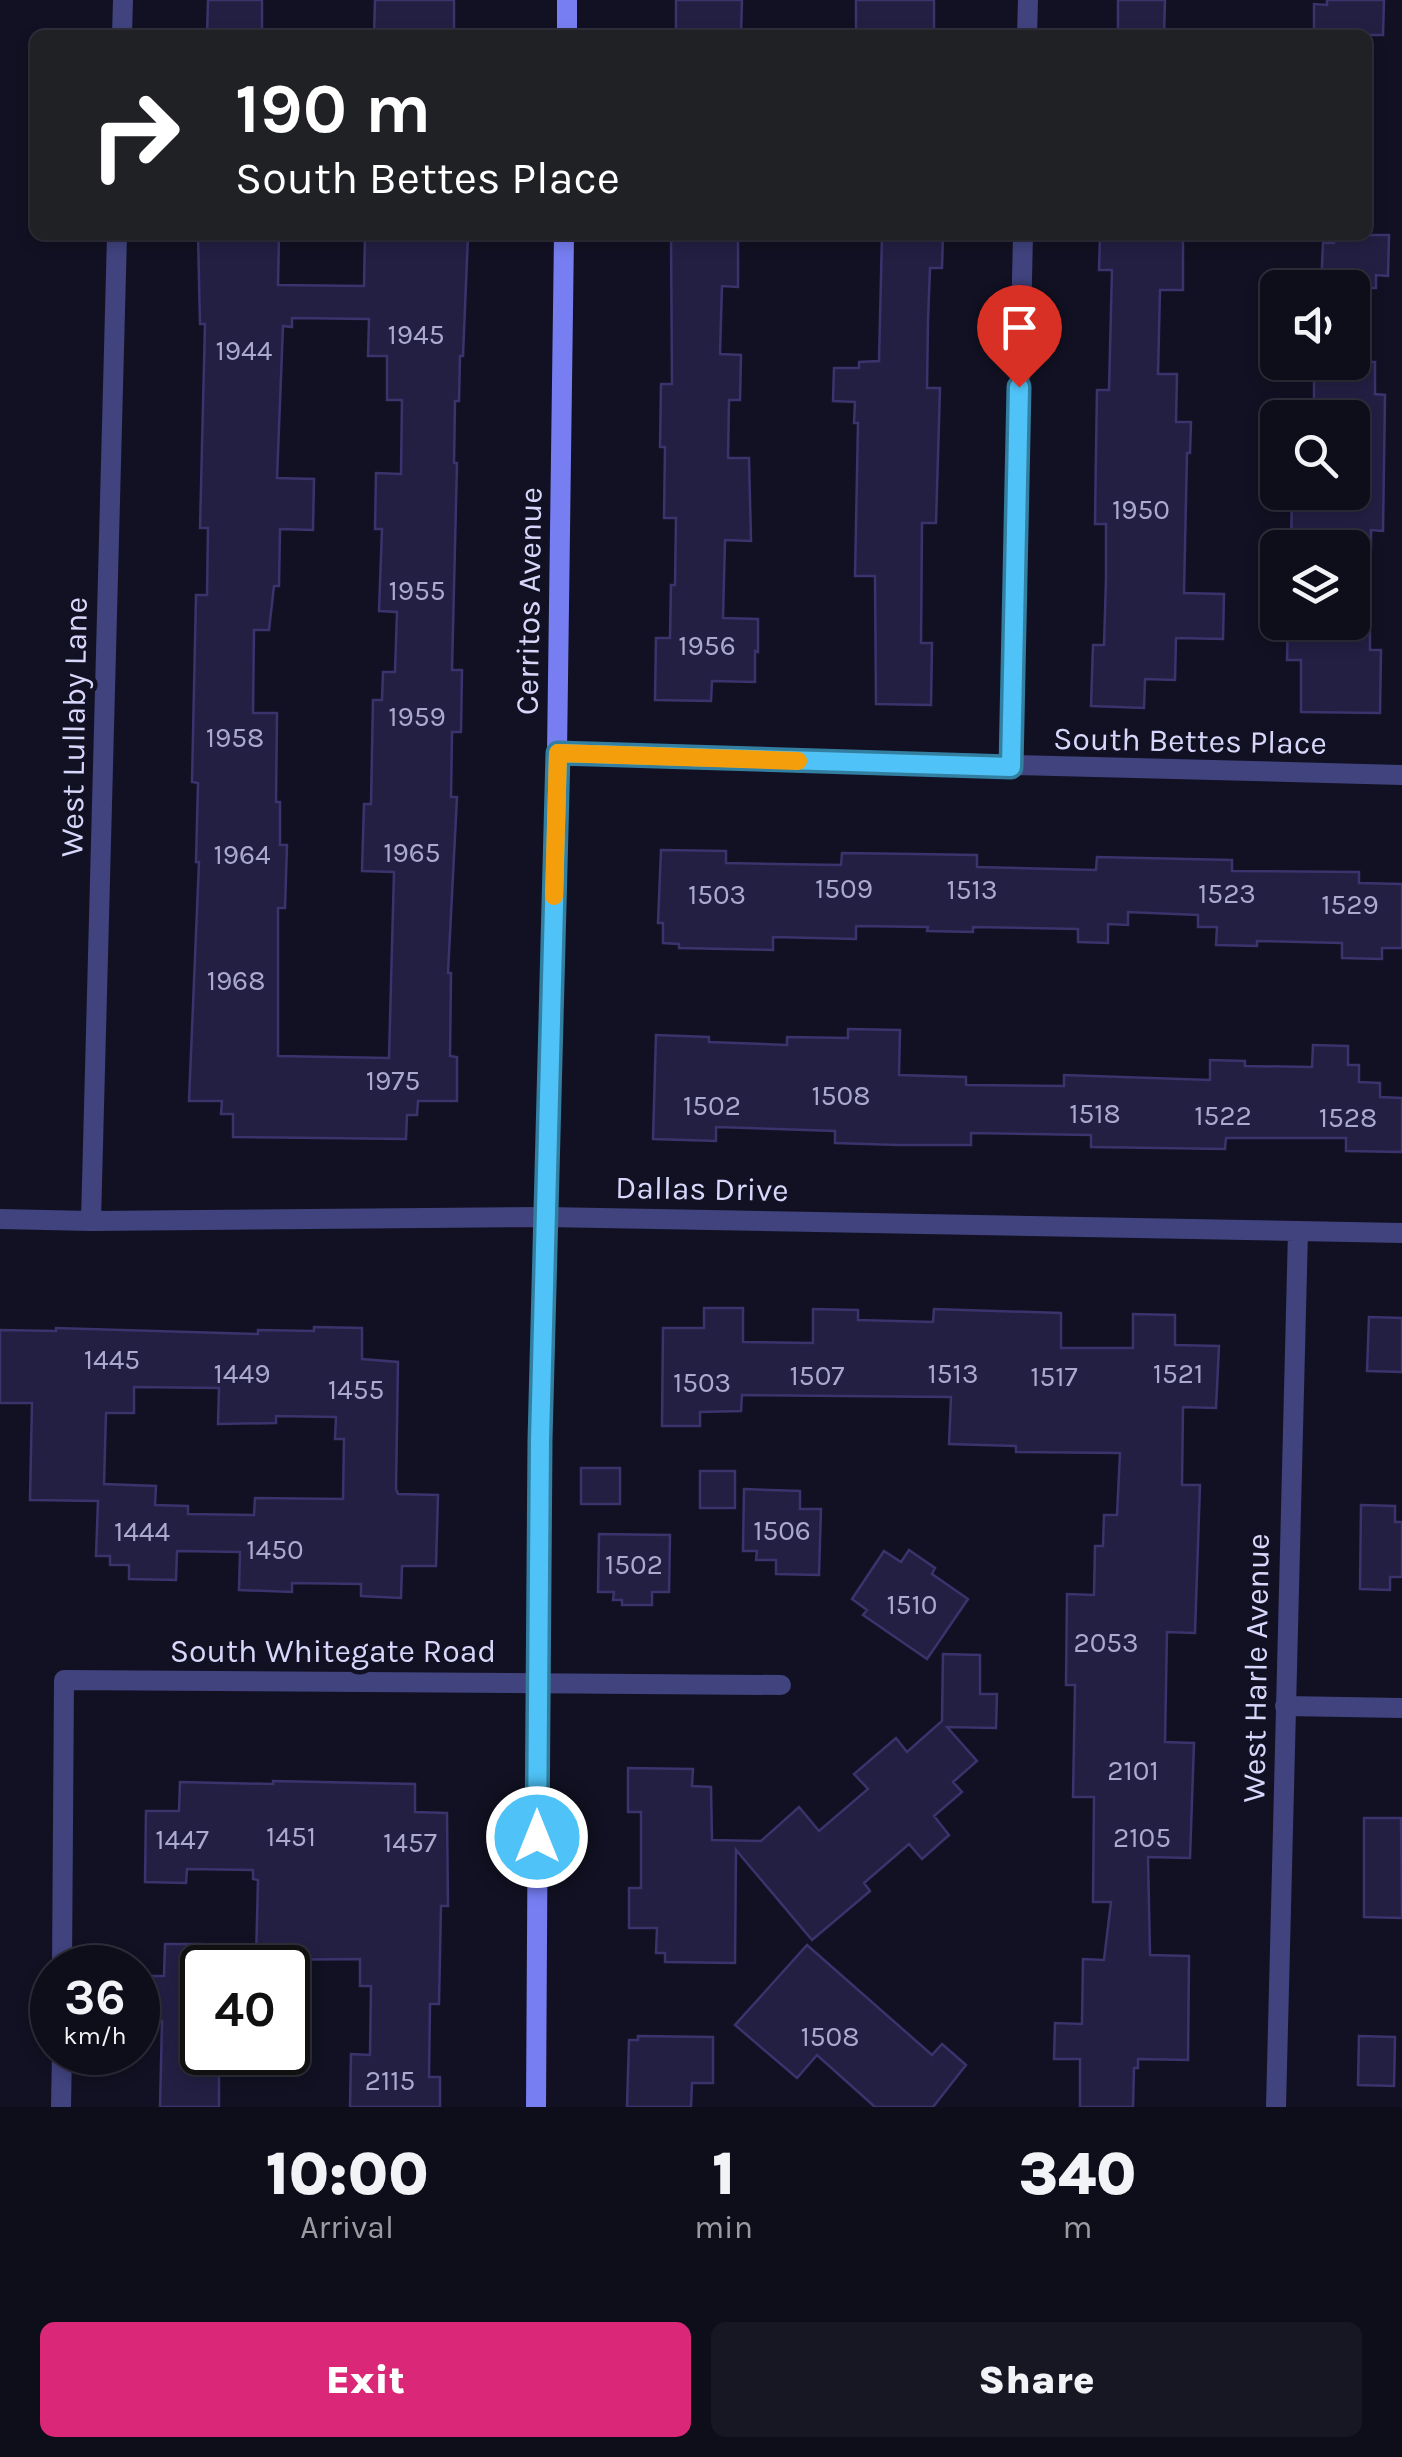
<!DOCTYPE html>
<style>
:root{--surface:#0e0d1a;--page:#171623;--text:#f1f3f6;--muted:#9b9ca2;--line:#2e2d39;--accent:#db2777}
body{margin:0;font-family:Karla,sans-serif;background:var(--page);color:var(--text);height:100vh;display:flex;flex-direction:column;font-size:38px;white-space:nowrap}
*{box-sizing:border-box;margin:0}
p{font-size:32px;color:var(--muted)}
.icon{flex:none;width:55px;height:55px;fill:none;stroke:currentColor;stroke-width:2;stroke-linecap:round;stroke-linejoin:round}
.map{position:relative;height:2107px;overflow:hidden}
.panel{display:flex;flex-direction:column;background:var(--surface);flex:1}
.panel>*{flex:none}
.top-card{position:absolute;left:30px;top:30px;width:1342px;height:210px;border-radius:15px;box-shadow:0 5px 15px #0003,0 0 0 2px var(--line);background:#202124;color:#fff;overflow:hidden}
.tools{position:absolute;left:1260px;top:270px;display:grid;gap:20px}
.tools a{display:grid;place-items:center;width:110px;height:110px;border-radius:15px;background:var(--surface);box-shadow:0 5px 15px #0003,0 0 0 2px var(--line);font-size:50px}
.speed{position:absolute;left:30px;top:1945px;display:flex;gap:20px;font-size:50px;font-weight:700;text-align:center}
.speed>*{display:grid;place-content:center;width:130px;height:130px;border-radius:50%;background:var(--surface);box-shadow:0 5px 15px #0003,0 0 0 2px var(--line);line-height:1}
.speed small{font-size:25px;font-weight:400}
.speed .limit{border:5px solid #111;border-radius:15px;background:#fff;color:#111}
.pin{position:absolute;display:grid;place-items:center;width:85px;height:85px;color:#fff;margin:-102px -42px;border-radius:50% 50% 50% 0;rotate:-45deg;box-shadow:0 0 10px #0007}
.pin .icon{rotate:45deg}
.me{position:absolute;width:110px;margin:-55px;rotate:0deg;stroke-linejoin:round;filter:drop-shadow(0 0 8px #0008)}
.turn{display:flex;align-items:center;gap:35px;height:210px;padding:0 40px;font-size:45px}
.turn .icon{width:130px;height:130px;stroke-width:2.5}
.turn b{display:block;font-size:70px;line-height:85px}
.eta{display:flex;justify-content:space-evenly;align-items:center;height:170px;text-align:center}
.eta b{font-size:60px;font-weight:800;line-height:70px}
.primary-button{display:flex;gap:20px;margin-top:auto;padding:20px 40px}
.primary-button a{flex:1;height:115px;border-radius:15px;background:var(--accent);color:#fff;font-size:40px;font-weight:800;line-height:115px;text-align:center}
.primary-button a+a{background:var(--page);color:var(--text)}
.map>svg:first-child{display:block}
</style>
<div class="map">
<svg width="1402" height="2107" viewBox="0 0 1402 2107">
<rect width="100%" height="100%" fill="#121123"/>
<!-- building -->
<path fill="#231f43" stroke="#3a336c" stroke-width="2.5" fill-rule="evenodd" d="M 208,0 L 262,0 L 262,35 L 207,35 Z
M 375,0 L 454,0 L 454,35 L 374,35 Z
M 676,0 L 742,0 L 741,35 L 676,35 Z
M 856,0 L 934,0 L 934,35 L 856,35 Z
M 1118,0 L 1165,0 L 1164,35 L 1118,35 Z
M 1327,0 L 1384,0 L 1383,35 L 1314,35 L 1314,4 L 1327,5 Z
M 198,235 L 279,235 L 278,285 L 364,286 L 365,235 L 468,235 L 463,356 L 460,356 L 459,401 L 455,401 L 454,463 L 457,463 L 452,670 L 462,670 L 461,732 L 452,732 L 451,797 L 457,797 L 448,973 L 451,973 L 450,1056 L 457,1057 L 457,1101 L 418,1101 L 417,1115 L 407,1115 L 406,1139 L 233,1137 L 233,1114 L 221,1114 L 222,1101 L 189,1101 L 199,862 L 196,862 L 198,783 L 192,782 L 196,595 L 207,595 L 208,528 L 200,528 L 205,324 L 200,324 ZM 292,318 L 369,319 L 368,356 L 387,356 L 387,400 L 402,400 L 401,474 L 376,473 L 375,529 L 382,529 L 379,611 L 397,612 L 395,672 L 383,672 L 382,700 L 373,700 L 371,804 L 364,804 L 362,871 L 394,872 L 389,1058 L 278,1056 L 278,908 L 285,908 L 287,845 L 280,845 L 280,802 L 276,802 L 277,713 L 253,713 L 254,630 L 269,630 L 274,586 L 279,586 L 280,529 L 313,530 L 314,479 L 277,478 L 283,326 L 292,327 Z
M 671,235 L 738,235 L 738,287 L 722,286 L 720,354 L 741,355 L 740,400 L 729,400 L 728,458 L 749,458 L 751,541 L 725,540 L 723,618 L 758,619 L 758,652 L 755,651 L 755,682 L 712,681 L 711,701 L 655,700 L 656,638 L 670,638 L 671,585 L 675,585 L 676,518 L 664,518 L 665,447 L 660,447 L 661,384 L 672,384 Z
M 882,235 L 943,235 L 942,268 L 930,268 L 928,321 L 927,388 L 940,388 L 936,523 L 922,523 L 921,643 L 932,643 L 931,705 L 876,704 L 875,576 L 855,576 L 858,423 L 854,423 L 855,402 L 833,401 L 834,368 L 859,368 L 859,362 L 879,361 Z
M 1100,235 L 1183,239 L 1183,290 L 1160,290 L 1158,374 L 1177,374 L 1176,422 L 1191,422 L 1190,453 L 1187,453 L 1184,593 L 1224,594 L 1223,639 L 1176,638 L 1175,680 L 1145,679 L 1144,708 L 1091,706 L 1093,645 L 1104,645 L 1106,579 L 1106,524 L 1095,524 L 1096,452 L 1097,390 L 1109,390 L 1112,270 L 1099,270 Z
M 1334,235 L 1389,235 L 1388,276 L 1376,275 L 1376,288 L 1321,288 L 1323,243 L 1334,243 Z
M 1314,362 L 1375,362 L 1375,394 L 1385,395 L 1383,531 L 1371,530 L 1371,548 L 1291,548 L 1292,492 L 1352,492 L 1352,418 L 1317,418 L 1317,400 L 1314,400 Z
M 1288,622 L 1370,622 L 1370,650 L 1381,650 L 1380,713 L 1301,712 L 1301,660 L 1287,660 Z
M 661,850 L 726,851 L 726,863 L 841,865 L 842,853 L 915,854 L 977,855 L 977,867 L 1096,870 L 1097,857 L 1232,860 L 1232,871 L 1359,872 L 1359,883 L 1402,884 L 1402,948 L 1382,948 L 1382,959 L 1342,958 L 1342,943 L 1257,941 L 1257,946 L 1216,945 L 1217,927 L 1198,927 L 1198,915 L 1128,912 L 1128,925 L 1108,924 L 1108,943 L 1078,942 L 1078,929 L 973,927 L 973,932 L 927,931 L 928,927 L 856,926 L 856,939 L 773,937 L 773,950 L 679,948 L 679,944 L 663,943 L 663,923 L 658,923 Z
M 848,1029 L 900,1030 L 899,1075 L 966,1077 L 966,1085 L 1064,1086 L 1064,1075 L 1210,1080 L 1210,1060 L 1245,1061 L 1245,1066 L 1312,1067 L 1313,1045 L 1348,1046 L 1348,1065 L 1359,1065 L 1359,1082 L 1380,1083 L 1380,1097 L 1402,1098 L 1402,1152 L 1346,1151 L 1346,1138 L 1226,1138 L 1225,1149 L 1091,1147 L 1091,1135 L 971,1133 L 971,1145 L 898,1145 L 835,1143 L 835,1131 L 716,1127 L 716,1141 L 653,1139 L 656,1035 L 709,1037 L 709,1042 L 787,1045 L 787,1037 L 848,1038 Z
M 704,1308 L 743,1308 L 743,1342 L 813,1343 L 813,1309 L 858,1310 L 858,1320 L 933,1322 L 934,1309 L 1061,1313 L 1061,1348 L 1133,1348 L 1133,1314 L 1175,1315 L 1175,1345 L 1219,1346 L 1216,1408 L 1183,1407 L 1182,1485 L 1200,1485 L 1195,1633 L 1167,1632 L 1165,1742 L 1194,1743 L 1190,1858 L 1148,1857 L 1150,1955 L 1189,1956 L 1188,2060 L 1138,2059 L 1138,2068 L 1134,2068 L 1133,2107 L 1080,2107 L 1080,2059 L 1054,2059 L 1055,2023 L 1082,2024 L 1083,1959 L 1104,1960 L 1111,1902 L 1093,1902 L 1094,1797 L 1073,1797 L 1075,1685 L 1066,1685 L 1067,1594 L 1094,1595 L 1095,1546 L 1103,1546 L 1104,1515 L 1117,1515 L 1120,1453 L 1016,1452 L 1016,1446 L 949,1444 L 951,1397 L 742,1395 L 741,1411 L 700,1412 L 700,1426 L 662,1426 L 663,1328 L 704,1328 Z
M 1369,1317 L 1402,1318 L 1402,1372 L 1367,1371 Z
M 314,1327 L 362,1328 L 362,1359 L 398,1362 L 396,1489 L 398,1494 L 438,1495 L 436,1566 L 402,1566 L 401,1598 L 361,1596 L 361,1584 L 292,1583 L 292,1592 L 239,1590 L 240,1552 L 177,1551 L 176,1580 L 129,1579 L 129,1565 L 110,1565 L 110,1556 L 96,1556 L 98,1501 L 30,1500 L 32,1403 L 0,1403 L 0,1330 L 56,1331 L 56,1328 L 258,1334 L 258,1330 L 314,1331 ZM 134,1387 L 219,1388 L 218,1424 L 276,1423 L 276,1416 L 336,1417 L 335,1439 L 344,1439 L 343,1499 L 255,1498 L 254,1515 L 188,1514 L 188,1506 L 155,1505 L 156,1486 L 104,1484 L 106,1413 L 134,1413 Z
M 581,1468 L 620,1468 L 620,1504 L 581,1504 Z
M 700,1471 L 735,1471 L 735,1508 L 700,1508 Z
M 744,1489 L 800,1491 L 800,1509 L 821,1509 L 819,1575 L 776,1574 L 776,1560 L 756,1560 L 757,1551 L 743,1551 Z
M 1361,1505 L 1395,1506 L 1395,1522 L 1402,1522 L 1402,1577 L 1390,1577 L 1390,1590 L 1360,1589 Z
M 599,1534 L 670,1535 L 669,1592 L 652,1592 L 652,1605 L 622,1605 L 622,1600 L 613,1600 L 614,1592 L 598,1592 Z
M 909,1550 L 935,1568 L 932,1574 L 968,1599 L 927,1659 L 863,1615 L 867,1610 L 852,1599 L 884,1551 L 901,1562 Z
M 943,1654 L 980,1655 L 980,1694 L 997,1694 L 996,1728 L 947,1727 L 977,1761 L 953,1782 L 962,1792 L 934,1816 L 949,1835 L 922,1859 L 909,1844 L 864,1883 L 870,1891 L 812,1940 L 736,1850 L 735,1963 L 665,1962 L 665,1953 L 656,1953 L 657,1928 L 629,1928 L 629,1888 L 641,1888 L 641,1812 L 628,1812 L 628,1768 L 693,1769 L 692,1786 L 711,1787 L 712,1840 L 761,1841 L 799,1807 L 819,1831 L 868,1789 L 854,1774 L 896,1738 L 907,1752 L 942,1721 Z
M 273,1781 L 415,1784 L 415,1812 L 447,1813 L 448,1906 L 441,1906 L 439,2004 L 430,2004 L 429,2077 L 440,2077 L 440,2107 L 350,2107 L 351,2054 L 370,2055 L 371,1986 L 360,1986 L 360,1959 L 256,1960 L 258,1880 L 253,1879 L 253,1870 L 187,1869 L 186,1883 L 145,1882 L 146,1811 L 179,1811 L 180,1782 L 273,1784 Z
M 1364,1818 L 1401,1818 L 1402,1918 L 1364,1917 Z
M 165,1944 L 202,1944 L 202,2067 L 219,2068 L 219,2107 L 160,2107 L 162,2021 L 151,2021 L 152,1976 L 164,1976 Z
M 807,1945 L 932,2055 L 942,2044 L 966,2065 L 933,2107 L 875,2107 L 817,2055 L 797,2078 L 735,2025 Z
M 638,2036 L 713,2037 L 713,2083 L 692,2083 L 691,2107 L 627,2107 L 629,2040 L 638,2040 Z
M 1359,2036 L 1395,2037 L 1394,2086 L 1358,2085 Z"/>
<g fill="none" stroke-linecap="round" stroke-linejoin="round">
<!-- street -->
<path stroke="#40437e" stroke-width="20" d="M 122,35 L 123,0
M 1027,35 L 1028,0
M 557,753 L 1402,775
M 1011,767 L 1023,235
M 0,1219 L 91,1221 L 546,1217 L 1402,1233
M 91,1221 L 117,235
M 1285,1706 L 1402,1708
M 62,1968 L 64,1680 L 781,1685
M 61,2107 L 62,2052
M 1276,2107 L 1298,1231"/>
<!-- secondary -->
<path stroke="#777ef2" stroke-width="20" d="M 567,35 L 567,0
M 536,2107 L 540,1440 L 557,753 L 564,235"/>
</g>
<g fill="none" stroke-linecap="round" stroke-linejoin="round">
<!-- route casing -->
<g stroke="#337fa1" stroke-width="25">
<path id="route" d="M 537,1837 L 540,1440 L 558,753 L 1011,767 L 1019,387"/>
</g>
<!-- route -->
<use href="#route" stroke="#4fc3f7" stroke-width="18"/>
<!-- slow -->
<path stroke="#f59e0b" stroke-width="18" d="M 554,896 L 558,753 L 798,761"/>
</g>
<g text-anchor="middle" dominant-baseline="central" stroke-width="9" stroke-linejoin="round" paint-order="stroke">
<!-- number labels -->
<g font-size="28" fill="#aba9cd">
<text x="416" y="334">1945</text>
<text x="244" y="350">1944</text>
<text x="1141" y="509">1950</text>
<text x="417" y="590">1955</text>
<text x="707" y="645">1956</text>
<text x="417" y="716">1959</text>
<text x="235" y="737">1958</text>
<text x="412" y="852">1965</text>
<text x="242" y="854">1964</text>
<text x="844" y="888">1509</text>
<text x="972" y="889">1513</text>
<text x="1227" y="893">1523</text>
<text x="717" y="894">1503</text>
<text x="1350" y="904">1529</text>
<text x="236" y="980">1968</text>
<text x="393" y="1080">1975</text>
<text x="841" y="1095">1508</text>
<text x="712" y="1105">1502</text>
<text x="1095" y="1113">1518</text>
<text x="1223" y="1115">1522</text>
<text x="1348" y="1117">1528</text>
<text x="112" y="1359">1445</text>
<text x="242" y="1373">1449</text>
<text x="953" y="1373">1513</text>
<text x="1178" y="1373">1521</text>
<text x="817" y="1375">1507</text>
<text x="1054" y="1376">1517</text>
<text x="702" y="1382">1503</text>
<text x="356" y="1389">1455</text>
<text x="782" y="1530">1506</text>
<text x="142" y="1531">1444</text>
<text x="275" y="1549">1450</text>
<text x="634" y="1564">1502</text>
<text x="912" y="1604">1510</text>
<text x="1106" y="1642">2053</text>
<text x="1133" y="1770">2101</text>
<text x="291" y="1836">1451</text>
<text x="1142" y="1837">2105</text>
<text x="182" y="1839">1447</text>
<text x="410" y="1842">1457</text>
<text x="830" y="2036">1508</text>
<text x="390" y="2080">2115</text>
</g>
<!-- street labels -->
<g font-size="32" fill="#d8d7fb" stroke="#121123">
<text transform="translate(529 601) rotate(-89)">Cerritos Avenue</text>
<text transform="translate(74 727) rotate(-89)">West Lullaby Lane</text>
<text transform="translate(1190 741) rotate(1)">South Bettes Place</text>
<text transform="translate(702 1189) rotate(1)">Dallas Drive</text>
<text x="333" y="1651">South Whitegate Road</text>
<text transform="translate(1256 1668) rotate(-89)">West Harle Avenue</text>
</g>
</g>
</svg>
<div class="tools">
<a><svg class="icon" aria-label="sound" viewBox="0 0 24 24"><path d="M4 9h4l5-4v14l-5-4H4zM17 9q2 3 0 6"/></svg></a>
<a><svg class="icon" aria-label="search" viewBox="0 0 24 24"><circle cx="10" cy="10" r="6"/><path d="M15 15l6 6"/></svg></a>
<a><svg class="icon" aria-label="layers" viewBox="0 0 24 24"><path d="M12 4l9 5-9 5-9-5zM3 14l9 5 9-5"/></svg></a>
</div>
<div class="speed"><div>36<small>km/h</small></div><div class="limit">40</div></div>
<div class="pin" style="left:1019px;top:387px;background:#d93025"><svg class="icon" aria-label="arrive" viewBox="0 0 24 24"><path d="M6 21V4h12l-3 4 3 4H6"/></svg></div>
<svg class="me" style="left:537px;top:1837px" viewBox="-20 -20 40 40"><circle r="17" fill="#4fc3f7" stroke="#fff" stroke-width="3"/><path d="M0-11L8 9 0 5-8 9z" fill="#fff"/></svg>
<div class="top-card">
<div class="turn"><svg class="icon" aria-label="right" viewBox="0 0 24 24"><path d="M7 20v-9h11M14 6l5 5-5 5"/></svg><div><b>190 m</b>South Bettes Place</div></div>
</div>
</div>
<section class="panel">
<div class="eta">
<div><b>10:00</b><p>Arrival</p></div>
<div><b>1</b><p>min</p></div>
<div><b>340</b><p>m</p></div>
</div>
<div class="primary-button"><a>Exit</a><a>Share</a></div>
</section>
